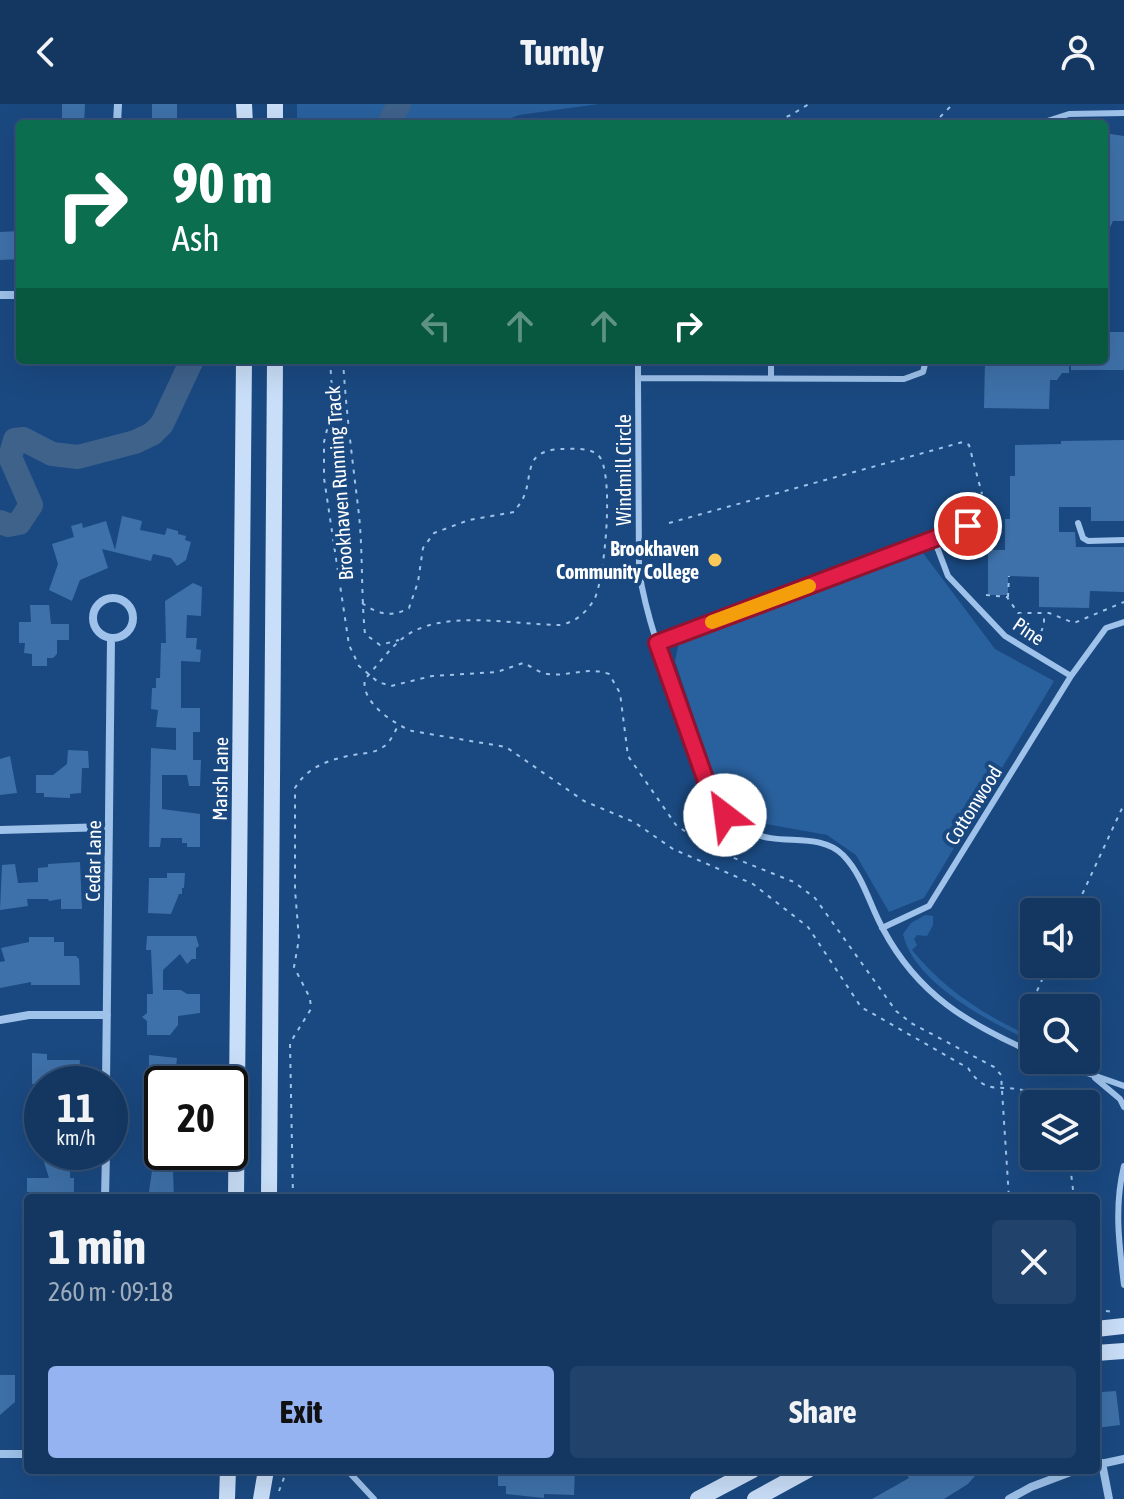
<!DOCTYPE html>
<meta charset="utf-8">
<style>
:root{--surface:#143761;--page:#21426a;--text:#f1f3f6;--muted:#9dacbd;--line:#335176;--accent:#95b2f1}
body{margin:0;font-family:"Asap Condensed",sans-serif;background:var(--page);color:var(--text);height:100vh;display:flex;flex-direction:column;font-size:30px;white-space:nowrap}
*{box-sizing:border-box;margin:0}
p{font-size:26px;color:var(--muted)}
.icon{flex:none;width:44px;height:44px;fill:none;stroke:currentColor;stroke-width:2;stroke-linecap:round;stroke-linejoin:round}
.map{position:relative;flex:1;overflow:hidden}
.sheet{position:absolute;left:24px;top:1090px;width:1076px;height:280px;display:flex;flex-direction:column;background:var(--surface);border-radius:8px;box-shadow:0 8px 32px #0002,0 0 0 2px var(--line)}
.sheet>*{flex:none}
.hud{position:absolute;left:16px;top:16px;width:1092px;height:244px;border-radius:8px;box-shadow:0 8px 32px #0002,0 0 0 2px var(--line);background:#0b6e4f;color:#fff;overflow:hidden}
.fabs{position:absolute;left:1020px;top:794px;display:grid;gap:16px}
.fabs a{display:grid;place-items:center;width:80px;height:80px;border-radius:8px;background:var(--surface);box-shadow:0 8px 32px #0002,0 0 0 2px var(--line);font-size:40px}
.speed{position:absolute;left:24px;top:962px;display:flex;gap:16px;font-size:40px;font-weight:700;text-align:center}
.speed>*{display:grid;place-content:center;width:104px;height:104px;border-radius:50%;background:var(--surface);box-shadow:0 8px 32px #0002,0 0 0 2px var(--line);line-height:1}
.speed small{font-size:20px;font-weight:400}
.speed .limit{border:4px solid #111;border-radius:12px;background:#fff;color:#111}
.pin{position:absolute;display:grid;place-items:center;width:68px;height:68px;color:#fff;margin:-34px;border:4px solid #fff;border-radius:50%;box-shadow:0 2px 8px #0007}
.me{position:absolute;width:88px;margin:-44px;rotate:330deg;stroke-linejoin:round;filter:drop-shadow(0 0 6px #0008)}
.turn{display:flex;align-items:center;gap:28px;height:168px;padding:0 24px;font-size:36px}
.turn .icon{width:104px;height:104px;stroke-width:2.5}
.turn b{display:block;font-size:56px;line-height:68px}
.lanes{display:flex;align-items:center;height:76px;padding:0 24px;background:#0003;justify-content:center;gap:40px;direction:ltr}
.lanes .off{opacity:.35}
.round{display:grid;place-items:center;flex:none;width:84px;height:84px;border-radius:8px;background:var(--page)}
.overview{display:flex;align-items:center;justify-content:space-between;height:136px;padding:0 24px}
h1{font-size:48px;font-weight:700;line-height:60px}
.button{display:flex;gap:16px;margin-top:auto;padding:16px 24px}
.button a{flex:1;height:92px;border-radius:8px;background:var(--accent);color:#111;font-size:32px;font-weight:700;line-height:92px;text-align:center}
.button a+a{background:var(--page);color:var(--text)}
header{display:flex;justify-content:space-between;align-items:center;height:104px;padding:0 24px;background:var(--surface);font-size:36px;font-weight:700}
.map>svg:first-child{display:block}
</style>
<header><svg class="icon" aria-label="back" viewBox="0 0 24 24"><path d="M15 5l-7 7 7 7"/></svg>Turnly<svg class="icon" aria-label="person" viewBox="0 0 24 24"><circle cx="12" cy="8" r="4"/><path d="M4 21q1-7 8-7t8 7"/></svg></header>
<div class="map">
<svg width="1124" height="1395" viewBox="0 0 1124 1395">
<rect width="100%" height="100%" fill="#1a4981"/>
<!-- green -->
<path fill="#29619e" d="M 297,0 L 599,0 L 519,11 L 496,20 L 297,20 Z
M 923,449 L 995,545 L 1054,577 L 924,794 L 889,808 L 856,751 L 827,731 L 749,717 L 713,669 L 675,557 L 679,538 Z
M 925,811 L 933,812 L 933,821 L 927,832 L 917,831 L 914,835 L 917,841 L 912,846 C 944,886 987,913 1034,934 L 1034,939 C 991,918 914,880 903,830 L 911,819 Z"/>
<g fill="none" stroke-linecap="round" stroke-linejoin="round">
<!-- river -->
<path stroke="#3f628b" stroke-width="24" d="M 389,20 L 399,0
M 0,418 L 8,421 L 19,419 L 31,401 L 10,353 L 15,336 L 23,335 L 52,350 L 78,353 L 135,338 L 152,330 L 162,320 L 192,256"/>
</g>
<!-- building -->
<path fill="#3e71a9" d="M 62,0 L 85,0 L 84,20 L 62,20 Z
M 152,0 L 177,0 L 177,20 L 152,20 Z
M 1104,29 L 1124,32 L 1124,117 L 1113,117 L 1104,137 Z
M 20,127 L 20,155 L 0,156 L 0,128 Z
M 1104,228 L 1124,228 L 1124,266 L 1071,266 L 1071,256 L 1104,256 Z
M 985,256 L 1069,256 L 1069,269 L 1062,269 L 1057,276 L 1050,276 L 1049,305 L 984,304 Z
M 1124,336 L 1124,417 L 1091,417 L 1091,403 L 1059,403 L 1059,428 L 1075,428 L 1076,443 L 1124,443 L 1124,488 L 1090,487 L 1089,504 L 1039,503 L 1039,473 L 1008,472 L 1008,491 L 988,491 L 988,446 L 1005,446 L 1005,415 L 1010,415 L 1010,372 L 1015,372 L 1015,341 L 1061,340 L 1061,337 Z
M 122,412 L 142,417 L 140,426 L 165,431 L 167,424 L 178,427 L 178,430 L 186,432 L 185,436 L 191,438 L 186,456 L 177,462 L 171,454 L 153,450 L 151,457 L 102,445 L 108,464 L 80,476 L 72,497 L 49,486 L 58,460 L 52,440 L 74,433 L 71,422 L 82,419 L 83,424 L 106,417 L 115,446 Z
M 193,479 L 202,483 L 201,512 L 187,511 L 186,534 L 197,534 L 196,545 L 201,546 L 200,558 L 181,557 L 181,604 L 200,604 L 200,628 L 193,628 L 193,656 L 201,656 L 200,682 L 189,682 L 187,671 L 162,671 L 162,705 L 200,710 L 200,743 L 187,743 L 187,739 L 182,739 L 182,734 L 161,734 L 160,743 L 149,743 L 151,644 L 176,646 L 176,624 L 156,623 L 158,606 L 151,605 L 152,584 L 156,584 L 156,574 L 160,574 L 161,539 L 166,539 L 165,497 Z
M 30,501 L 49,501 L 51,520 L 69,520 L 69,536 L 57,536 L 57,550 L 53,554 L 47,554 L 47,562 L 32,562 L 32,550 L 24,549 L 25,539 L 19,539 L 19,518 L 31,518 Z
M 68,646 L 88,647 L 89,664 L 82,664 L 81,689 L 70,690 L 70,694 L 44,693 L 44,689 L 36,689 L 36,671 L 53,671 L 67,660 Z
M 10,652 L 17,689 L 0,691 L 0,655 Z
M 80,758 L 82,805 L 61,805 L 61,795 L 49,797 L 48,795 L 27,795 L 28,802 L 0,806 L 2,761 L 15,760 L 18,779 L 38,778 L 38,764 L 48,763 L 48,760 Z
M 167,769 L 185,769 L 184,784 L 182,784 L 182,790 L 179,790 L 171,810 L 148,809 L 149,774 L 167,774 Z
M 147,832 L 196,832 L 199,842 L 196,844 L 196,855 L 192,855 L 187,860 L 180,850 L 163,866 L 163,886 L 181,886 L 187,890 L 200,890 L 200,909 L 178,912 L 178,921 L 170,931 L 147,931 L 147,917 L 142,913 L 147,909 L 147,890 L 153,890 L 151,846 L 146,846 Z
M 29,833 L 54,833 L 54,838 L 64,838 L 64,852 L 76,852 L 79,855 L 80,881 L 31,881 L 31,878 L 0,884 L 0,858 L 5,857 L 1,844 L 29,838 Z
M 32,949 L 47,950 L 47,956 L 80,956 L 78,980 L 32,980 Z
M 149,951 L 177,954 L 174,980 L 162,980 L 162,1039 L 158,1039 L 158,1048 L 146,1048 L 145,968 L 149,969 Z
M 44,1048 L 71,1048 L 70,1074 L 74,1074 L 74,1094 L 32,1094 L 30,1088 L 27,1088 L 27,1074 L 49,1074 L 43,1055 Z
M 152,1067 L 173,1067 L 174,1094 L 148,1094 Z
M 0,1271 L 15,1271 L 15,1298 L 0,1311 Z
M 1116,1287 L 1120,1321 L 1096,1324 L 1096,1295 L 1102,1295 L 1101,1288 Z
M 498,1366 L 575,1366 L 574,1391 L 544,1390 L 544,1394 L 506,1390 L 506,1382 L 498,1382 Z
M 913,1366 L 980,1366 L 968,1380 L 944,1395 L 872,1395 L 909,1374 L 906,1370 Z"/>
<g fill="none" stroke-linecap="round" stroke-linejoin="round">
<!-- path -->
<path stroke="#9ec2ea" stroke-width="2" stroke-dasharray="4 6" stroke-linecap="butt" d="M 768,20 L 791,11 L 809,0
M 933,20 L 953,0
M 330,256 L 333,301 L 324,338 L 324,374 L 349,541 L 359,562 L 378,578 L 391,582 L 432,572 L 497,568 L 523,559 C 531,562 539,569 548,570 C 569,573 588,562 609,570 L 620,589 L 628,652 L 676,721 L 709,744 L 794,778 L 815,794 L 896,907 L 911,919 L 994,963 L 1001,971 L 1009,1094
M 343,256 C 346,308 353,360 359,411 C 363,451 361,491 365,530 L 380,541 L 399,536
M 669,419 L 963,338 L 969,341 L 982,390
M 986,491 L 1007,493 L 1018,509 L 1049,509 L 1074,519 L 1124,498
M 1008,493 L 1009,472
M 362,499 C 378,510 391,514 409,504 L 418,478 L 423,444 L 434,429 L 469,416 L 514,408 C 517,403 522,398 524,392 C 529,381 528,366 534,356 C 539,348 552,345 562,345 C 573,345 589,343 598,351 C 615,366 605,476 594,496 C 585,510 575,518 560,521 C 514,521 441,504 403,534 C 389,545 377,562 365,575 C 360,598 394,620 412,627 L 506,643 L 584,697 L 634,718 L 673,745 L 753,780 L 808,823 L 861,903 L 968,964 C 987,993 998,979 1026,987 L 1034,1002
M 1037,537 L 1044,521 L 1044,509
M 1074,808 L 1124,700
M 1037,887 L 1049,860
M 1069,1052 L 1074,1094
M 293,1094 L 290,939 L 311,905 L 310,894 L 294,863 L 299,835 L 295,786 L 295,684 C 308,661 334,654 359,650 C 367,649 377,648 383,643 C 390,639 394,629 398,622
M 1096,1206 L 1114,1208
M 279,1387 L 287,1366"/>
<!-- lane -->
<path stroke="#9ec2ea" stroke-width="6" d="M 1038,20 L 1069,10 L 1124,9
M 638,256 L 638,274
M 771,256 L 771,274
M 926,256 L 923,268 L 904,275 L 638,274 L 639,467 C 648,523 670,576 689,629 C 697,654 707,693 726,712 C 732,718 744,724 751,728 C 779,743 819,727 843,751 C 864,773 869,800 883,825 C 918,891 968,920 1034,949
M 1078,419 L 1083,434 L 1088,437 L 1124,436
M 934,435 L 948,472 L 1005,532 L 1071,572 L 1106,524 L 1124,518
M 657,539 L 968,422
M 882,824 L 929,802 L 1071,572
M 1050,956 L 1124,982
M 1095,974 L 1120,995 L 1124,1003
M 1124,1062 C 1114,1102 1119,1140 1124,1181
M 347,1366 L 374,1395"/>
<!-- street -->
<path stroke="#9ec2ea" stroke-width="8" d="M 117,20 L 118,0
M 0,191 L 20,191
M93 514a20 20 0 1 1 40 0a20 20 0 1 1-40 0Z
M 0,726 L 109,723
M 0,916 L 29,911 L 107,911
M 106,980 L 111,534
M 105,1094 L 106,1048
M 0,1350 L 28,1350
M 1102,1359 L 1109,1395
M 1096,1361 L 1124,1355
M 1009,1395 L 1031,1383 L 1076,1366"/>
<!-- secondary -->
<path stroke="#c9def8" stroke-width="16" d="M 244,0 L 245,20
M 275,0 L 275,20
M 236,1094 L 244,256
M 269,1094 L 275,256
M 1096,1225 L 1124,1222
M 1096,1249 L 1124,1247
M 227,1395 L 228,1366
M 261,1395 L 266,1366
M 698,1395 L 753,1366
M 755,1395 L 808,1366"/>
</g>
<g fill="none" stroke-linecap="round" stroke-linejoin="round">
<!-- route casing -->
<g stroke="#92132f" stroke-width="20">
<path id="route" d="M 725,711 L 707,680 L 657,539 L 968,422"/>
</g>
<!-- route -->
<use href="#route" stroke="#e11d48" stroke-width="14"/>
<!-- slow -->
<path stroke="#f59e0b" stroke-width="14" d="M 712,518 L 809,482"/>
</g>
<!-- markers -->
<circle fill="#fcc959" stroke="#1a4981" stroke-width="3" cx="715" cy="456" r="8"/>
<g text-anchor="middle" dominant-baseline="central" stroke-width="8" stroke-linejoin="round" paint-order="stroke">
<!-- street labels -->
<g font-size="20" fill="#fff" stroke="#1a4981">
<text transform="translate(623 366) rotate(-90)">Windmill Circle</text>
<text transform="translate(339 379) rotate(-94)">Brookhaven Running Track</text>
<text transform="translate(1029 527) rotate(34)">Pine</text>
<text transform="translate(220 675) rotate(-89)">Marsh Lane</text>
<text transform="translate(973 701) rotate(-58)">Cottonwood</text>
<text transform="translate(93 757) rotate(-89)">Cedar Lane</text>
</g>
<!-- poi labels -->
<g font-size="20" font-weight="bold" fill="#fff" stroke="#1a4981" text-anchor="end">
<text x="699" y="444">Brookhaven<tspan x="699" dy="23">Community College</tspan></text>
</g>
</g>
</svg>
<div class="fabs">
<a><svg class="icon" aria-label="sound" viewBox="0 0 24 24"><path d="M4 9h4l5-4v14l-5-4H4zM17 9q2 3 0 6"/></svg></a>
<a><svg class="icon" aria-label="search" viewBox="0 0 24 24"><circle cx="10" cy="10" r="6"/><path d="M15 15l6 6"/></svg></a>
<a><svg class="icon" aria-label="layers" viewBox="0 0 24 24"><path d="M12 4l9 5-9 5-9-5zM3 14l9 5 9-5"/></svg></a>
</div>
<div class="speed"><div>11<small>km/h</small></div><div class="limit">20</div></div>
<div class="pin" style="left:968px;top:422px;background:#d93025"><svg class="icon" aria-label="arrive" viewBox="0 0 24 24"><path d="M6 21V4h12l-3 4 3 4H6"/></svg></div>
<svg class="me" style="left:725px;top:711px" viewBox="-20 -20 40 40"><circle r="19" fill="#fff"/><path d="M0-13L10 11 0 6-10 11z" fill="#e11d48"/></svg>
<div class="hud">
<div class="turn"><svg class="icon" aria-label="right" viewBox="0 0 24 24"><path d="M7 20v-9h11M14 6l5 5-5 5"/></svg><div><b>90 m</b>Ash</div></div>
<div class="lanes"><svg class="icon off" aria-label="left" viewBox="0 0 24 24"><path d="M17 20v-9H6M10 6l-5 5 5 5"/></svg><svg class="icon off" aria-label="ahead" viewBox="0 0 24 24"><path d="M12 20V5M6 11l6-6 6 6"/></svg><svg class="icon off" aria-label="ahead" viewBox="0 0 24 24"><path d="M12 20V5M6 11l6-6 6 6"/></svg><svg class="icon" aria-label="right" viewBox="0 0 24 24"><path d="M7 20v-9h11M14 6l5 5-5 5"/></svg></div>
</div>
<section class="sheet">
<div class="overview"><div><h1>1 min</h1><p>260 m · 09:18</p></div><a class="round"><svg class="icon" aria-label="close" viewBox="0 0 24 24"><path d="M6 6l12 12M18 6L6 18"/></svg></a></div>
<div class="button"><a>Exit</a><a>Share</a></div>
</section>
</div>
